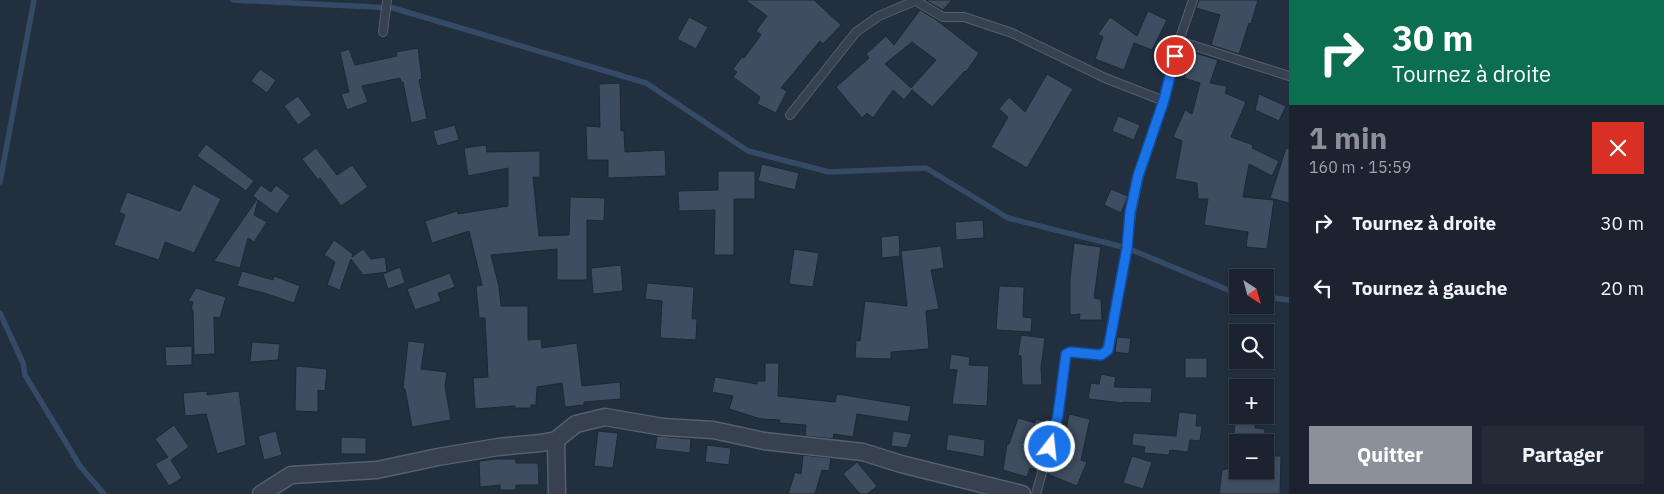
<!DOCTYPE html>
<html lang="fr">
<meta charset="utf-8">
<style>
:root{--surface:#1a232f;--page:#232b37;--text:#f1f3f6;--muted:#9fa4aa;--line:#38404b;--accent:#8c9099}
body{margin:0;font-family:"IBM Plex Sans",sans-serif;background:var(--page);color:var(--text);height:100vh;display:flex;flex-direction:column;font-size:19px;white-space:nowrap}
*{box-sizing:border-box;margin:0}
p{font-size:16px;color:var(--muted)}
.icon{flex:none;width:28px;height:28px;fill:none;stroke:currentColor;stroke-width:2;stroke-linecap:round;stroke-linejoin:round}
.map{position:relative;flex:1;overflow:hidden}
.side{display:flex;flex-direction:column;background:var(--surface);width:375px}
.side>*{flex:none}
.top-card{background:#0b6e4f;color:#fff;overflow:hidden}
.needle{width:32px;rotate:144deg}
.controls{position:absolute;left:1229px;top:269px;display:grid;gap:10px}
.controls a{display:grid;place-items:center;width:45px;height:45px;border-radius:0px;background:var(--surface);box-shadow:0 1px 4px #0004,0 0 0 1px var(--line);font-size:25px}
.pin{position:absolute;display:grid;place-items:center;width:42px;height:42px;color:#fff;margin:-21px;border:2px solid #fff;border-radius:50%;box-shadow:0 1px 5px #0007}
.me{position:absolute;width:55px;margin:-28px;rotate:16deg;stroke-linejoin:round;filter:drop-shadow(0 0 4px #0008)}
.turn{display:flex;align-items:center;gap:18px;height:105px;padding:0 20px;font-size:22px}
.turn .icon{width:65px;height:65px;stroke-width:2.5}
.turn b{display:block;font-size:35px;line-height:42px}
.round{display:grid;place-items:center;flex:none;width:52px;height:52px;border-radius:0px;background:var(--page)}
.overview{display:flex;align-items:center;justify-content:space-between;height:85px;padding:0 20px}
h1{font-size:30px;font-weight:800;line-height:38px;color:var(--accent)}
.button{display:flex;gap:10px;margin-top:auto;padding:10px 20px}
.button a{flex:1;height:58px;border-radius:0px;background:var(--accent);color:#fff;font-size:20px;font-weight:800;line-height:58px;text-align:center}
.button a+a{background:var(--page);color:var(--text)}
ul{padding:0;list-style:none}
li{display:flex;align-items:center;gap:15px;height:65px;padding:0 20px}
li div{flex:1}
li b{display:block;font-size:19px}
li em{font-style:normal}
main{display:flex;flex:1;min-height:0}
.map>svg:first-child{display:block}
</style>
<main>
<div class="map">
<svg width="1289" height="494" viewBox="0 0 1289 494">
<rect width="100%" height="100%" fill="#222f3f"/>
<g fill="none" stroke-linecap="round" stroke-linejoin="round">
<!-- stream -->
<path stroke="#354a67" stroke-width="5.5" d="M 233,0 L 393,8 L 646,83 L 748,151 L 829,172 L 926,168 L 1008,218 L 1127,248 L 1238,294
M 0,182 L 34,0
M 1265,297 L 1289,300
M 0,313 L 23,363 L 25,375 L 80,466 L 104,494"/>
</g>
<!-- building -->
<path fill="#3e4d5f" stroke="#1e2836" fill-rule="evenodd" d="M 745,0 L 814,0 L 841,25 L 823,44 L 820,41 L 781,88 L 787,91 L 776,113 L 757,104 L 760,97 L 733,77 L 737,72 L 733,69 L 742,57 L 744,58 L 761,35 L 756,31 L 767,16 Z
M 928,0 L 952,0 L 943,10 L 927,1 Z
M 1199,0 L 1258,0 L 1251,24 L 1249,23 L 1239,54 L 1211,45 L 1220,15 L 1196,8 Z
M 920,10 L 935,19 L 979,53 L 966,72 L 965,71 L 932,107 L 912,90 L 904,100 L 893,90 L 873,118 L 867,113 L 862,118 L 836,87 L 869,58 L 866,54 L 886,36 L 894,45 ZM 912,42 L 936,60 L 911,88 L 885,64 Z
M 1148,11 L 1167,20 L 1152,50 L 1134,43 L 1124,70 L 1095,59 L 1103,37 L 1098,34 L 1110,17 L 1137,36 Z
M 689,17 L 708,27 L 696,49 L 677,39 Z
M 418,48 L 422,79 L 419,80 L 427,119 L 411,123 L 403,82 L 401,82 L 400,78 L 362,86 L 368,102 L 347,110 L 341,94 L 349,92 L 340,52 L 349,49 L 355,65 L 397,56 L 396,52 Z
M 1192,52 L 1218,60 L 1210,83 L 1227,86 L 1225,93 L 1246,102 L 1231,137 L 1253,145 L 1252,148 L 1279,161 L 1272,176 L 1249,164 L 1243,197 L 1274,200 L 1267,249 L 1246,247 L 1248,232 L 1204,225 L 1208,199 L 1198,199 L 1197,183 L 1175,179 L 1182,141 L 1173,137 L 1185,110 L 1192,114 L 1200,83 L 1184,78 Z
M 260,69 L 276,80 L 267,93 L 251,81 Z
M 1047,74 L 1073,89 L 1027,168 L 991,147 L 1008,117 L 999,109 L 1009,97 L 1025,112 Z
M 620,83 L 621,131 L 624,131 L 625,152 L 665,150 L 666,176 L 608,178 L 608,160 L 587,160 L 586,126 L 600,127 L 599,84 Z
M 1259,94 L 1286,106 L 1279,121 L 1255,110 Z
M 298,96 L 312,115 L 298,125 L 284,106 Z
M 1118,116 L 1140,125 L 1134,140 L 1112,131 Z
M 455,125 L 459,140 L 437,146 L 433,131 Z
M 206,144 L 254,181 L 246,191 L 197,156 Z
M 486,145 L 487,152 L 540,151 L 540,177 L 533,177 L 539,236 L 569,235 L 570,197 L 605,198 L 604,221 L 587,220 L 587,280 L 557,280 L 557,249 L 491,255 L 499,287 L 501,306 L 528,306 L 528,340 L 541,339 L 542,348 L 577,343 L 582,386 L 620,382 L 621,399 L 584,402 L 584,405 L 565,407 L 562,383 L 537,387 L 536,405 L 531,405 L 531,408 L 515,408 L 515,406 L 475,409 L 473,378 L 488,377 L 485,318 L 479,318 L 476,286 L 482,285 L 469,231 L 432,243 L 425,221 L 457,211 L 458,214 L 508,206 L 508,168 L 468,176 L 464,148 Z
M 316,148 L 337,175 L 352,165 L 368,187 L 341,206 L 320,178 L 318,180 L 302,159 Z
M 1286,148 L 1289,149 L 1289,203 L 1270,198 Z
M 762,164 L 799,173 L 795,190 L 758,181 Z
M 718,171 L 755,171 L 755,199 L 734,199 L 734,255 L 714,255 L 715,210 L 679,211 L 678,191 L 718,190 Z
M 193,184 L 221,199 L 194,253 L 165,242 L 159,260 L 114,245 L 125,215 L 119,212 L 127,192 L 180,211 Z
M 261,185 L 271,192 L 276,185 L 290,196 L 277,214 L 258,200 L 254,215 L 267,222 L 254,242 L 248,238 L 240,268 L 214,261 L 257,199 L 253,196 Z
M 1111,189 L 1128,196 L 1121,213 L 1104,205 Z
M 983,220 L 984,238 L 956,240 L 955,222 Z
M 899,235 L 900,256 L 882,258 L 881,237 Z
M 334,240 L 353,254 L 352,257 L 363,249 L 371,259 L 385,257 L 387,272 L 363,275 L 351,259 L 340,290 L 327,285 L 335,262 L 324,255 Z
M 1074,243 L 1101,247 L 1094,298 L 1101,299 L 1102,320 L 1079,320 L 1080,314 L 1070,315 L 1070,279 Z
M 941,246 L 944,268 L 931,270 L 939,309 L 926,311 L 929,349 L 891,352 L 891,359 L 855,358 L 856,340 L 860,341 L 865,301 L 907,306 L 901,251 Z
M 794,249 L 819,253 L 813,287 L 789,284 Z
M 621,265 L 623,291 L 593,294 L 591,268 Z
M 400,267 L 405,283 L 388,289 L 383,274 Z
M 242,271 L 273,280 L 274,276 L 300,286 L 294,303 L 264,293 L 237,286 Z
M 450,273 L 455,287 L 438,293 L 441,301 L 415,310 L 407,289 Z
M 647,283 L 694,287 L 692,319 L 697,319 L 696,340 L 660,338 L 662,301 L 645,299 Z
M 999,286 L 1024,287 L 1023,317 L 1032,318 L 1031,332 L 996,330 Z
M 196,288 L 226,297 L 220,318 L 214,317 L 215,354 L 194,355 L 193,310 L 191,310 L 193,302 L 188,301 Z
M 1021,335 L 1045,338 L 1041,367 L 1042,385 L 1022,385 L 1021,356 L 1018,355 Z
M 1117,337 L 1131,338 L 1129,354 L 1115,352 Z
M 408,341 L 425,343 L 421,369 L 447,372 L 445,386 L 451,420 L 412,427 L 405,389 L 403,388 Z
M 252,342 L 280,344 L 278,360 L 250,362 Z
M 192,346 L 192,365 L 166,366 L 165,347 Z
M 951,354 L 970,357 L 969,365 L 989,366 L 987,406 L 952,404 L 957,370 L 949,369 Z
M 1185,358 L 1207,358 L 1207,378 L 1185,378 Z
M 765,363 L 779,363 L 778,396 L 835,402 L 837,394 L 911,406 L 908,422 L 857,414 L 853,437 L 834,434 L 833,439 L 805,436 L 806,425 L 779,423 L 780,420 L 761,419 L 729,409 L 733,396 L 712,392 L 715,377 L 757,384 L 757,381 L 765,381 Z
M 296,366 L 327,369 L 325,391 L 318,390 L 318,412 L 295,411 Z
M 1101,374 L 1116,377 L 1114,387 L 1152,388 L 1151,403 L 1123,402 L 1123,403 L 1088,399 L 1091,383 L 1099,384 Z
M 207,391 L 207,395 L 239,391 L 246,445 L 217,454 L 206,414 L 185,416 L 183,393 Z
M 1179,412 L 1197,414 L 1196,426 L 1202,426 L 1200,441 L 1190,440 L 1188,452 L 1170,450 L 1169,455 L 1144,453 L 1145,447 L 1132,445 L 1133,433 L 1176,436 Z
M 1069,414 L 1090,419 L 1081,460 L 1087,462 L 1077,486 L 1047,474 L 1060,427 L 1066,429 Z
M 1236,415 L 1256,415 L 1255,428 L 1265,429 L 1264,442 L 1233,442 Z
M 1018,418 L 1035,423 L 1036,419 L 1050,424 L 1037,470 L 1030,468 L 1027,477 L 1003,470 L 1007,444 L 1009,444 Z
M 174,425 L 189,447 L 171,460 L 182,478 L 169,486 L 155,464 L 168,457 L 155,439 Z
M 276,431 L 282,455 L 264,460 L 258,436 Z
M 598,431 L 618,433 L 613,468 L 594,466 Z
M 893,431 L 912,434 L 907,448 L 891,446 Z
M 948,434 L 985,440 L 984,457 L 946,450 Z
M 657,436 L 691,439 L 690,453 L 655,449 Z
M 341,437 L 366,438 L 366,454 L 341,454 Z
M 707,445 L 731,448 L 729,465 L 705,462 Z
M 803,455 L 831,458 L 829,471 L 822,470 L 815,494 L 788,494 L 795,472 L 801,474 Z
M 1132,456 L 1152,462 L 1143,489 L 1123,483 Z
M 1272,456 L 1281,456 L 1280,494 L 1219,494 L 1222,470 L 1238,466 L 1238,470 L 1265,470 L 1265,458 Z
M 496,459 L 516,459 L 516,463 L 538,463 L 539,485 L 516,485 L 516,490 L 500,490 L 500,485 L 480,487 L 479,461 Z
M 857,462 L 877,486 L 867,494 L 860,494 L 843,474 Z"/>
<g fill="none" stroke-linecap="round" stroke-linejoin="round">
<!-- service casing -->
<g stroke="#555f6d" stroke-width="10">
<path id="service" d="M 916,1 L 943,17 L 964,17 L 1012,33 L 1105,78 L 1164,101
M 383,32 L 387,0
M 1179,41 L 1289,76
M 790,115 L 856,32 L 879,16 L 917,0
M 1036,494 L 1058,415 L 1066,354 L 1070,352 L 1101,355 L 1108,350 L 1127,248 L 1131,213 L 1139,176 L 1164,101 L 1179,41 L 1193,0"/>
</g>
<!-- minor casing -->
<g stroke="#555f6d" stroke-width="19">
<path id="minor" d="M 556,440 L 557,494
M 261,494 L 291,475 L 377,470 L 438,457 L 498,447 L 541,443 L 556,440 L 576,424 L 605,417 L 663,427 L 713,430 L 764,441 L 863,452 L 901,464 L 1022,494"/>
</g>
<!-- service -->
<use href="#service" stroke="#37414f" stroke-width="8"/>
<!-- minor -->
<use href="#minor" stroke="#37414f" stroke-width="16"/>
</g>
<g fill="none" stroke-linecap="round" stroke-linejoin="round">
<!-- route casing -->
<g stroke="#114b97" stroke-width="12">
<path id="route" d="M 1050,447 L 1058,415 L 1066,354 L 1070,352 L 1101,355 L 1108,350 L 1127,248 L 1130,213 L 1138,176 L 1164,100 L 1175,56"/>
</g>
<!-- route -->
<use href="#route" stroke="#1a73e8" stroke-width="9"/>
</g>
</svg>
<div class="controls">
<a><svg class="needle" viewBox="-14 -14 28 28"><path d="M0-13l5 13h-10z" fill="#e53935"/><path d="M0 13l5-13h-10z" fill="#9fa4aa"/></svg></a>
<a><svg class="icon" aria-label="search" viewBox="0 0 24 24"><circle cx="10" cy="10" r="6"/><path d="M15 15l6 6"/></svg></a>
<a>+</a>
<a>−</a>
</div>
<div class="pin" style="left:1175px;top:56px;background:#d93025"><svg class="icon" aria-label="arrive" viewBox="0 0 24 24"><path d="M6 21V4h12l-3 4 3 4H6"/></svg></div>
<svg class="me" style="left:1050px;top:447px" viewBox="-20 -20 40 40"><circle r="17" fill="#1a73e8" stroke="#fff" stroke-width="3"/><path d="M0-11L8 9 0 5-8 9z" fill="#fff"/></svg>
</div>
<section class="side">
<div class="top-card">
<div class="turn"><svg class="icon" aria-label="right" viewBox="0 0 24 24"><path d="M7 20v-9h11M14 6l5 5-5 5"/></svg><div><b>30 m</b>Tournez à droite</div></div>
</div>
<div class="overview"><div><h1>1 min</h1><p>160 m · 15:59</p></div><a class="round" style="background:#d93025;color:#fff"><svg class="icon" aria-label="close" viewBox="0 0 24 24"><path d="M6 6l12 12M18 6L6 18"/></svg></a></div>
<ul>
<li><svg class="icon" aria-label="right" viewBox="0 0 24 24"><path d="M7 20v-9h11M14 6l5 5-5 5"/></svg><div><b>Tournez à droite</b></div><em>30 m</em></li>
<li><svg class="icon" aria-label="left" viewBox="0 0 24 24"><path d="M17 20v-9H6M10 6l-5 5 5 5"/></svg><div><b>Tournez à gauche</b></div><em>20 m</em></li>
</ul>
<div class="button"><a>Quitter</a><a>Partager</a></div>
</section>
</main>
